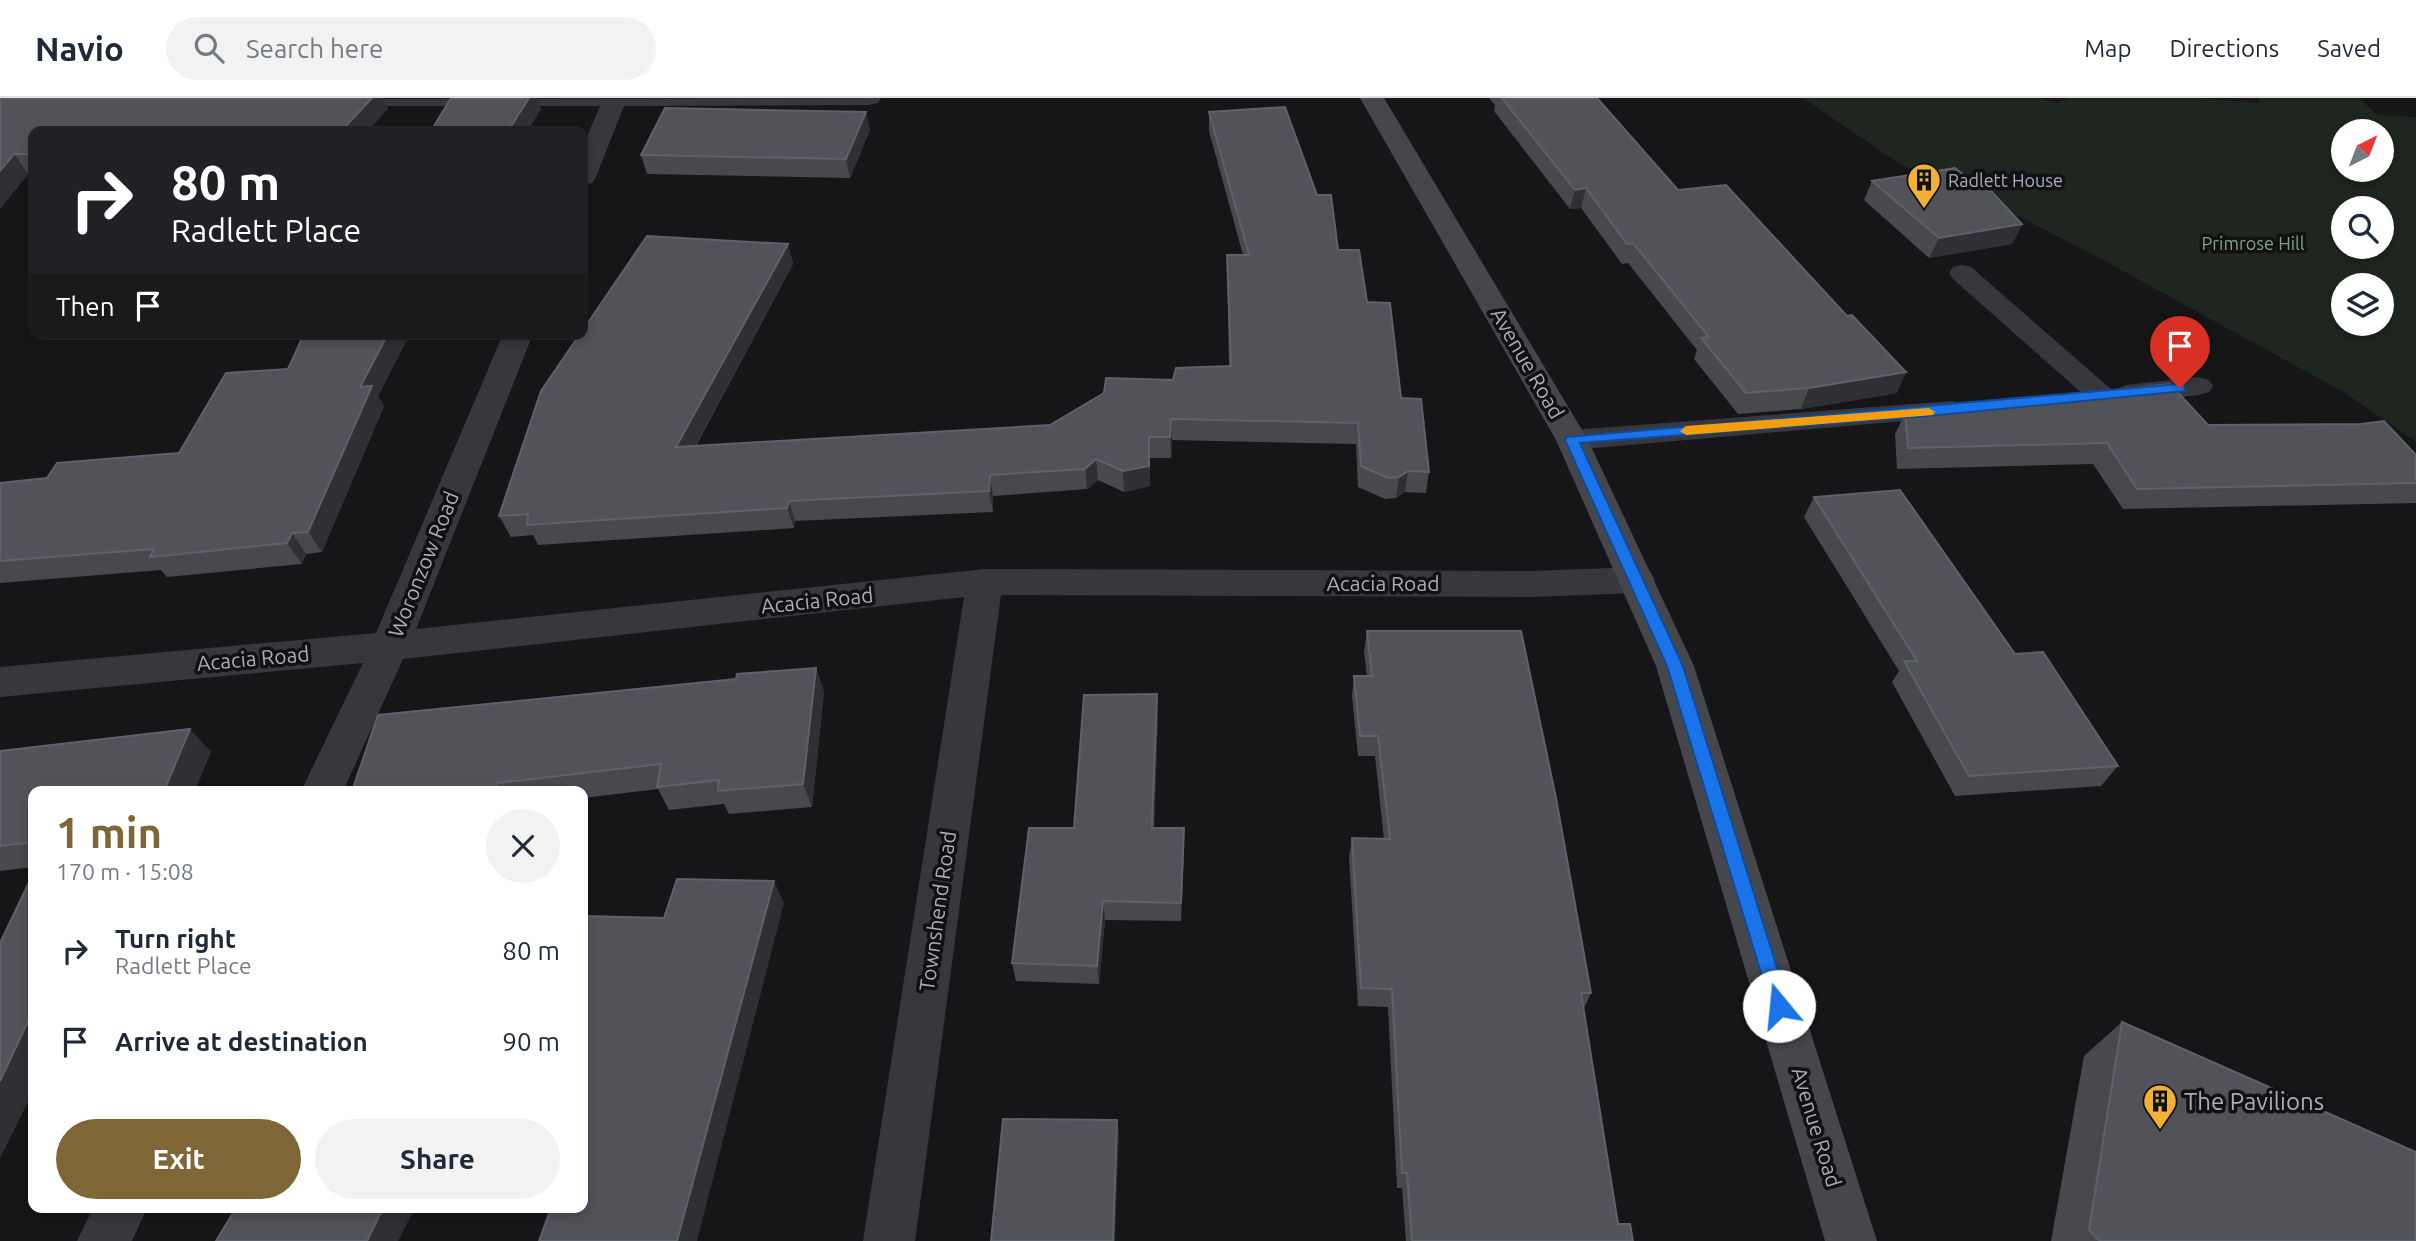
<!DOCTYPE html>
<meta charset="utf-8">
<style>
:root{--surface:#fff;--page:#f2f2f3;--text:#1f2937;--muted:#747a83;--line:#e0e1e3;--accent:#7e6636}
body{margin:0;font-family:Ubuntu,sans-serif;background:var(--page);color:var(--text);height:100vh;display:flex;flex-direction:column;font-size:26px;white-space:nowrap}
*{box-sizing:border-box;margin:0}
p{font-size:23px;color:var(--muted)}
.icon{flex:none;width:38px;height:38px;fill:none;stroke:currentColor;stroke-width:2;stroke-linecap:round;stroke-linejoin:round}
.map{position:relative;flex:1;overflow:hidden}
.panel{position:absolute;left:28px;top:688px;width:560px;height:427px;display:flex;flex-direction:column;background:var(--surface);border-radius:14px;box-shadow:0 4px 10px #0003}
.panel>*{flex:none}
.guide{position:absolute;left:28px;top:28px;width:560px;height:214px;border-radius:14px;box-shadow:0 4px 10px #0003;background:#202124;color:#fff;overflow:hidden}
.needle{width:46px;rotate:42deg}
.tools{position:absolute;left:2331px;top:21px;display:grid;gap:14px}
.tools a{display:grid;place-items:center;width:63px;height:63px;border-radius:50%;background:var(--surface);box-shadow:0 4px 10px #0003;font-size:35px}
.pin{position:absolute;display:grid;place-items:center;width:60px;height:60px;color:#fff;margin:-72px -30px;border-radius:50% 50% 50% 0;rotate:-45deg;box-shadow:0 0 7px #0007}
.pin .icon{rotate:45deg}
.me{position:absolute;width:77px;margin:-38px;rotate:343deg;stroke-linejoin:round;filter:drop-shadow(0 0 5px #0008)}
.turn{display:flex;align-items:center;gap:24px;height:147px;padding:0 28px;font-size:32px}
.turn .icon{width:91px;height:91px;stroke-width:2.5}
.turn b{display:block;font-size:49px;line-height:60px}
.then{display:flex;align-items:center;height:66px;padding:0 28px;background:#0003;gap:14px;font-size:26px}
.round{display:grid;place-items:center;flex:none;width:74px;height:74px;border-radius:37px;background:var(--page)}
.head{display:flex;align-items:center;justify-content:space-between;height:119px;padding:0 28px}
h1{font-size:42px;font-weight:700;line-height:52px;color:var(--accent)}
.primary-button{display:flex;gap:14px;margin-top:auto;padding:14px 28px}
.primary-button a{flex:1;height:80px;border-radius:42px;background:var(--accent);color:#fff;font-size:28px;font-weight:700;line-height:80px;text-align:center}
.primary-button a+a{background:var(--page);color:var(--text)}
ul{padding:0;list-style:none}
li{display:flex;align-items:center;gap:21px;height:91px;padding:0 28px}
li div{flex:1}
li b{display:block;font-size:26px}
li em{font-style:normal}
header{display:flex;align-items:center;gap:42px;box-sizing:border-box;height:98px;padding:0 35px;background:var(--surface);border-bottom:2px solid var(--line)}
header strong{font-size:33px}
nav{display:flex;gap:38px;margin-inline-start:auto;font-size:24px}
.search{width:490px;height:63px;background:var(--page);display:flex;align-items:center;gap:18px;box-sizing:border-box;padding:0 24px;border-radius:38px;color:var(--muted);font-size:26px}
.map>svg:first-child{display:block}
</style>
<header>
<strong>Navio</strong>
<div class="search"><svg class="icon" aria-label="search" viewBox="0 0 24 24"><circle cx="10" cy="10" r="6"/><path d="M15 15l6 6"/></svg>Search here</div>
<nav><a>Map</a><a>Directions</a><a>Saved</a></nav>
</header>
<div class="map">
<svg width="2416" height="1143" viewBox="0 0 2416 1143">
<rect width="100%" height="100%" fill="#161618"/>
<!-- green -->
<path fill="#1e261f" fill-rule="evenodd" d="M 1803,0 L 2040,0 L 2057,5 L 2068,0 L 2198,0 L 2260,5 L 2258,0 L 2359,0 L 2377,17 L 2416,19 L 2416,344 L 2342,293 L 2103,162 L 1978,97 L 1900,66 ZM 2343,33 L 2382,33 L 2382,72 L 2343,72 ZM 2343,110 L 2382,110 L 2382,149 L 2343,149 ZM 2343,187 L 2382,187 L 2382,226 L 2343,226 Z"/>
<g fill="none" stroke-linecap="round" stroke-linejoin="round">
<!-- service -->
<path fill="#37383d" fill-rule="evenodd" d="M 1962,167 L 1971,169 L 2113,293 L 2126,287 L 2199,279 L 2209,282 L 2213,288 L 2209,294 L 2199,297 L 2126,305 L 2115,301 L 2102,307 L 2092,304 L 1953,181 L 1949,175 L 1953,169 Z
M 1952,303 L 1962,306 L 1967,312 L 1962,318 L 1572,352 L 1561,349 L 1557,342 L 1561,335 L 1572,332 Z"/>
<!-- minor -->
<path fill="#37383d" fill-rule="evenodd" d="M 881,0 L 878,5 L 869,7 L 624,8 L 596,79 L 592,85 L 583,87 L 583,48 L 600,8 L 332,8 L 323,6 L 320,1 Z
M 503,236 L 533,236 L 416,531 L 985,471 L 1532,473 L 1637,469 L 1650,473 L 1655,482 L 1650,491 L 1637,495 L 1532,499 L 1001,497 L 915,1143 L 863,1143 L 964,499 L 403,561 L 343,693 L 301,693 L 363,565 L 0,599 L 0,569 L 376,535 Z
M 93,1110 L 147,1110 L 132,1143 L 77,1143 Z"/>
<!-- secondary -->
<path fill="#45474d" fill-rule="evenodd" d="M 1360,0 L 1384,0 L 1588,342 L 1694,568 L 1877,1143 L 1825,1143 L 1656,568 L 1556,342 Z"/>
</g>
<!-- wall -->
<path fill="#47494d" d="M 0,0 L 383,0 L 388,11 L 33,33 L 33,76 L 28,76 L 0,111 Z
M 1489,0 L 1597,0 L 1678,92 L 1897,295 L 1801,311 L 1738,316 L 1694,261 L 1697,252 L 1628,165 L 1622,166 L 1581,110 L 1570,111 L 1494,13 L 1495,7 Z
M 1209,14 L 1338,152 L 1367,204 L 1401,300 L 1429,374 L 1426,395 L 1405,394 L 1396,400 L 1385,401 L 1358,389 L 1356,346 L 1172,342 L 1171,360 L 1150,360 L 1150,388 L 1124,394 L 1098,382 L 1087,391 L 993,398 L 993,414 L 795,423 L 794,430 L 538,447 L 533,437 L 511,439 L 499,418 L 788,146 L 793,166 L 696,348 L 1050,327 L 1173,282 L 1229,268 L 1227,157 L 1243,157 L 1209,33 Z
M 870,32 L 850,80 L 647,76 L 641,57 Z
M 1872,83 L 2022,126 L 2012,146 L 1929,160 L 1864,102 Z
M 304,236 L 410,236 L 378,298 L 384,308 L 322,454 L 306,456 L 302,466 L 167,479 L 161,472 L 0,485 L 0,385 L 47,380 L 179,355 L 288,271 Z
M 1905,316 L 2416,357 L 2416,405 L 2123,411 L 2093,366 L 1897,371 L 1895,336 Z
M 1814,399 L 2015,556 L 2118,668 L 2101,688 L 1955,698 L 1892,584 L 1899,573 L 1804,419 Z
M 1367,533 L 1591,895 L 1584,910 L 1618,1126 L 1633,1143 L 1406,1143 L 1402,1090 L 1397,1090 L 1388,909 L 1358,908 L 1349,759 L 1352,740 L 1384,741 L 1375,658 L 1358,658 L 1352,598 L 1354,578 L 1367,578 L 1364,554 Z
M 816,570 L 824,594 L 812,709 L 729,716 L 724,706 L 669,712 L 658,691 L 583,700 L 583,693 L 352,693 L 736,581 Z
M 1157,596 L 1158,616 L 1154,730 L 1184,730 L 1184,749 L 1181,823 L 1105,822 L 1099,886 L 1016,883 L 1012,865 L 1074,730 Z
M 0,653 L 211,654 L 33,693 L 33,769 L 0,773 Z
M 2122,924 L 2416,1143 L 2051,1143 L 2084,958 Z"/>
<!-- shaded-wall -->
<path fill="#2f3033" d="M 372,0 L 383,0 L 388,11 L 368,33 L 341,33 Z
M 529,0 L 537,0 L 541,11 L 528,33 L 508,33 Z
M 866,14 L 870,32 L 850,80 L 846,61 Z
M 14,56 L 28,76 L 0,111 L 0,73 Z
M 1586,90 L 1581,110 L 1570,111 L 1575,92 Z
M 2022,126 L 2012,146 L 1929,160 L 1939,140 Z
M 788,146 L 793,166 L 684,369 L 676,349 Z
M 388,236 L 410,236 L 378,298 L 384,308 L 322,454 L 308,434 L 360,289 Z
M 1906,274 L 1897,295 L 1801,311 L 1809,290 Z
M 1171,321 L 1172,342 L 1171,360 L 1170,339 Z
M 1149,339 L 1150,388 L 1124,394 L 1123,373 Z
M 1096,361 L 1098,382 L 1087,391 L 1085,371 Z
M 1408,373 L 1405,394 L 1396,400 L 1399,379 Z
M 990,377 L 993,398 L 993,414 L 989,393 Z
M 789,403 L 795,423 L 794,430 L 787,410 Z
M 292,435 L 306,456 L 302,466 L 287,445 Z
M 816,570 L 824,594 L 812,709 L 803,686 Z
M 1157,596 L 1158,616 L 1154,749 L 1152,730 Z
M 190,631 L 211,654 L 195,693 L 164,693 Z
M 498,685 L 503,693 L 496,693 Z
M 1184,730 L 1184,749 L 1181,823 L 1181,805 Z
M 774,783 L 784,805 L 697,1143 L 677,1143 Z
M 1103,803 L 1105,822 L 1099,886 L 1097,868 Z
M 33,913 L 33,994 L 0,1060 L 0,983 Z
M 1117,1022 L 1119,1036 L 1115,1143 L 1113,1143 Z
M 383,1110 L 415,1110 L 398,1143 L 367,1143 Z"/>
<!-- building -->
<path fill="#525359" stroke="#5f6168" stroke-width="2" d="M 0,0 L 372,0 L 341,33 L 33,33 L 33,56 L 14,56 L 0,73 Z
M 451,0 L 529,0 L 508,33 L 431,33 Z
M 1502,0 L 1597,0 L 1678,92 L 1726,87 L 1847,218 L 1852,217 L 1906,274 L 1809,290 L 1746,295 L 1701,240 L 1709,239 L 1633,145 L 1627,146 L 1586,90 L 1575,92 Z
M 1285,9 L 1317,97 L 1331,97 L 1338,152 L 1359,152 L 1367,204 L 1390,205 L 1401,300 L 1421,301 L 1429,374 L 1408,373 L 1399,379 L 1388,380 L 1361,368 L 1358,325 L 1171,321 L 1170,339 L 1149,339 L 1149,368 L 1123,373 L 1096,361 L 1085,371 L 990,377 L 989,393 L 789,403 L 787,410 L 527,427 L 528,416 L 499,418 L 541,293 L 580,236 L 583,236 L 583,232 L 647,138 L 788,146 L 676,349 L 1050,327 L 1104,295 L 1106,280 L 1173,282 L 1176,270 L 1231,268 L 1227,157 L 1249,157 L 1209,14 Z
M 665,10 L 866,14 L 846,61 L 641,57 Z
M 1955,70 L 1969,81 L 1978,79 L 2022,126 L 1939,140 L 1872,83 Z
M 304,236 L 388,236 L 360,289 L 372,288 L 308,434 L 292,435 L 287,445 L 150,459 L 154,451 L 0,463 L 0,385 L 47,380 L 57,365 L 179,355 L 226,275 L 288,271 Z
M 2170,286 L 2208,327 L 2361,326 L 2384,323 L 2416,357 L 2416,385 L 2137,391 L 2107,345 L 1908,350 L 1905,316 Z
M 1900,392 L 2015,556 L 2043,554 L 2118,668 L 1969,678 L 1904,563 L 1917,563 L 1814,399 Z
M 1367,533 L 1521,533 L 1556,700 L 1591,895 L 1581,895 L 1618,1126 L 1630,1126 L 1633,1143 L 1412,1143 L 1407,1075 L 1402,1075 L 1392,891 L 1361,890 L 1352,740 L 1390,741 L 1378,638 L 1360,638 L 1354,578 L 1372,578 Z
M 816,570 L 803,686 L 718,693 L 719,682 L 657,689 L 661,666 L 498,685 L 496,693 L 352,693 L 378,617 L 736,581 L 737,576 Z
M 1157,596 L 1152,730 L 1184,730 L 1181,805 L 1103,803 L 1097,868 L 1012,865 L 1029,730 L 1074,730 L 1084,597 Z
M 190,631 L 164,693 L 33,693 L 33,744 L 0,748 L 0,653 Z
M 33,776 L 33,913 L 0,983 L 0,845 Z
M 677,781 L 774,783 L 677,1143 L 539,1143 L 551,1110 L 583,1110 L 583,824 L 585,818 L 664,820 Z
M 2122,924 L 2416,1054 L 2416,1143 L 2100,1143 L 2089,1132 Z
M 1003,1021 L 1117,1022 L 1113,1143 L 991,1143 Z
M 236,1110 L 383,1110 L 367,1143 L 216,1143 Z"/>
<!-- route -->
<path fill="#1a73e8" stroke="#114b97" stroke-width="2" d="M 2180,286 L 2185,287 L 2185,293 L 1928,318 L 1580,345 L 1683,568 L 1789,908 L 1786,914 L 1779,917 L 1773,914 L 1667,568 L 1565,342 L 1567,339 Z"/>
<!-- slow -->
<path fill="#f59e0b" d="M 1929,310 L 1935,314 L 1933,317 L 1686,337 L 1680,333 L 1686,328 Z"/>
<!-- icons -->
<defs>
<g id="building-pin" transform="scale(1.75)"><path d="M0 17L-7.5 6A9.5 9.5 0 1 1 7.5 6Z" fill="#f2b134" stroke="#111113"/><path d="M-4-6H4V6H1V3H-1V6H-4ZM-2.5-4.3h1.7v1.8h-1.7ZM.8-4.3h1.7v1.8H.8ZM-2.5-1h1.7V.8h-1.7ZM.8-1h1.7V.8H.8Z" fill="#111"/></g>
</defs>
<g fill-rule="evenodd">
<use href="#building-pin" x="1924" y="82"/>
<use href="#building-pin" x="2160" y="1003"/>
</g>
<g text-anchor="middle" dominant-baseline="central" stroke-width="7" stroke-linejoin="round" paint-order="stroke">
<!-- far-poi labels -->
<g font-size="18" fill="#a8adb8" stroke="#111113" text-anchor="start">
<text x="1948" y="82">Radlett House</text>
</g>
<!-- far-park labels -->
<g font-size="18" fill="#7fa381" stroke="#111113">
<text x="2253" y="145">Primrose Hill</text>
</g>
<!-- street labels -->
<g font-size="21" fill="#a8adb8" stroke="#111113">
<text transform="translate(1528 265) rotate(60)">Avenue Road</text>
<text transform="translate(423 466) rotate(-68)">Woronzow Road</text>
<text x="1383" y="485">Acacia Road</text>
<text transform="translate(817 502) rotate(-6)">Acacia Road</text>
<text transform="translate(253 560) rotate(-5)">Acacia Road</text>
<text transform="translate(937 813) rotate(-82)">Townshend Road</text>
<text transform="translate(1817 1029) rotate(73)">Avenue Road</text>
</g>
<!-- near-poi labels -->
<g font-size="24" fill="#a8adb8" stroke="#111113" text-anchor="start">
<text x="2184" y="1003">The Pavilions</text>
</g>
</g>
</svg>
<div class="tools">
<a><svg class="needle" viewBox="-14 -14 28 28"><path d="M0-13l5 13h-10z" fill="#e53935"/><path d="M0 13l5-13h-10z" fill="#747a83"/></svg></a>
<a><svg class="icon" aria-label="search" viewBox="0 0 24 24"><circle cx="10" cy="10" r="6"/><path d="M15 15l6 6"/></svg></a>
<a><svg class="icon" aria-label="layers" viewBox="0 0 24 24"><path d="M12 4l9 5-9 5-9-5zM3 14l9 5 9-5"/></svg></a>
</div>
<div class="pin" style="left:2180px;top:290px;background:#d93025"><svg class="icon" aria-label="arrive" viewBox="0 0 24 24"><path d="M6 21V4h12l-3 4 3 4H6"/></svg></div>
<svg class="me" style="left:1779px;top:908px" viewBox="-20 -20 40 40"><circle r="19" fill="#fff"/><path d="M0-13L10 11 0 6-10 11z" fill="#1a73e8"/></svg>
<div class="guide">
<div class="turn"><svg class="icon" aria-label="right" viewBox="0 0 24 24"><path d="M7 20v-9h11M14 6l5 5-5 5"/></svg><div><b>80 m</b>Radlett Place</div></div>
<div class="then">Then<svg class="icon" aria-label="arrive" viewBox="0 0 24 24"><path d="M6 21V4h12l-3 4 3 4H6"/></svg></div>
</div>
<section class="panel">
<div class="head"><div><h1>1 min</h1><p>170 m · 15:08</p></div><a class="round"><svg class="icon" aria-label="close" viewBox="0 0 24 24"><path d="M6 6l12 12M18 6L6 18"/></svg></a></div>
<ul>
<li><svg class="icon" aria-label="right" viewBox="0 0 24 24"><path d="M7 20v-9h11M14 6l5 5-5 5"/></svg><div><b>Turn right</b><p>Radlett Place</p></div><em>80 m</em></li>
<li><svg class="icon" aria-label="arrive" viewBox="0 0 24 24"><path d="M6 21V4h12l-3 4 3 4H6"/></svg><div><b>Arrive at destination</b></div><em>90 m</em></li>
</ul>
<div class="primary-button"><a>Exit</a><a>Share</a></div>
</section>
</div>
